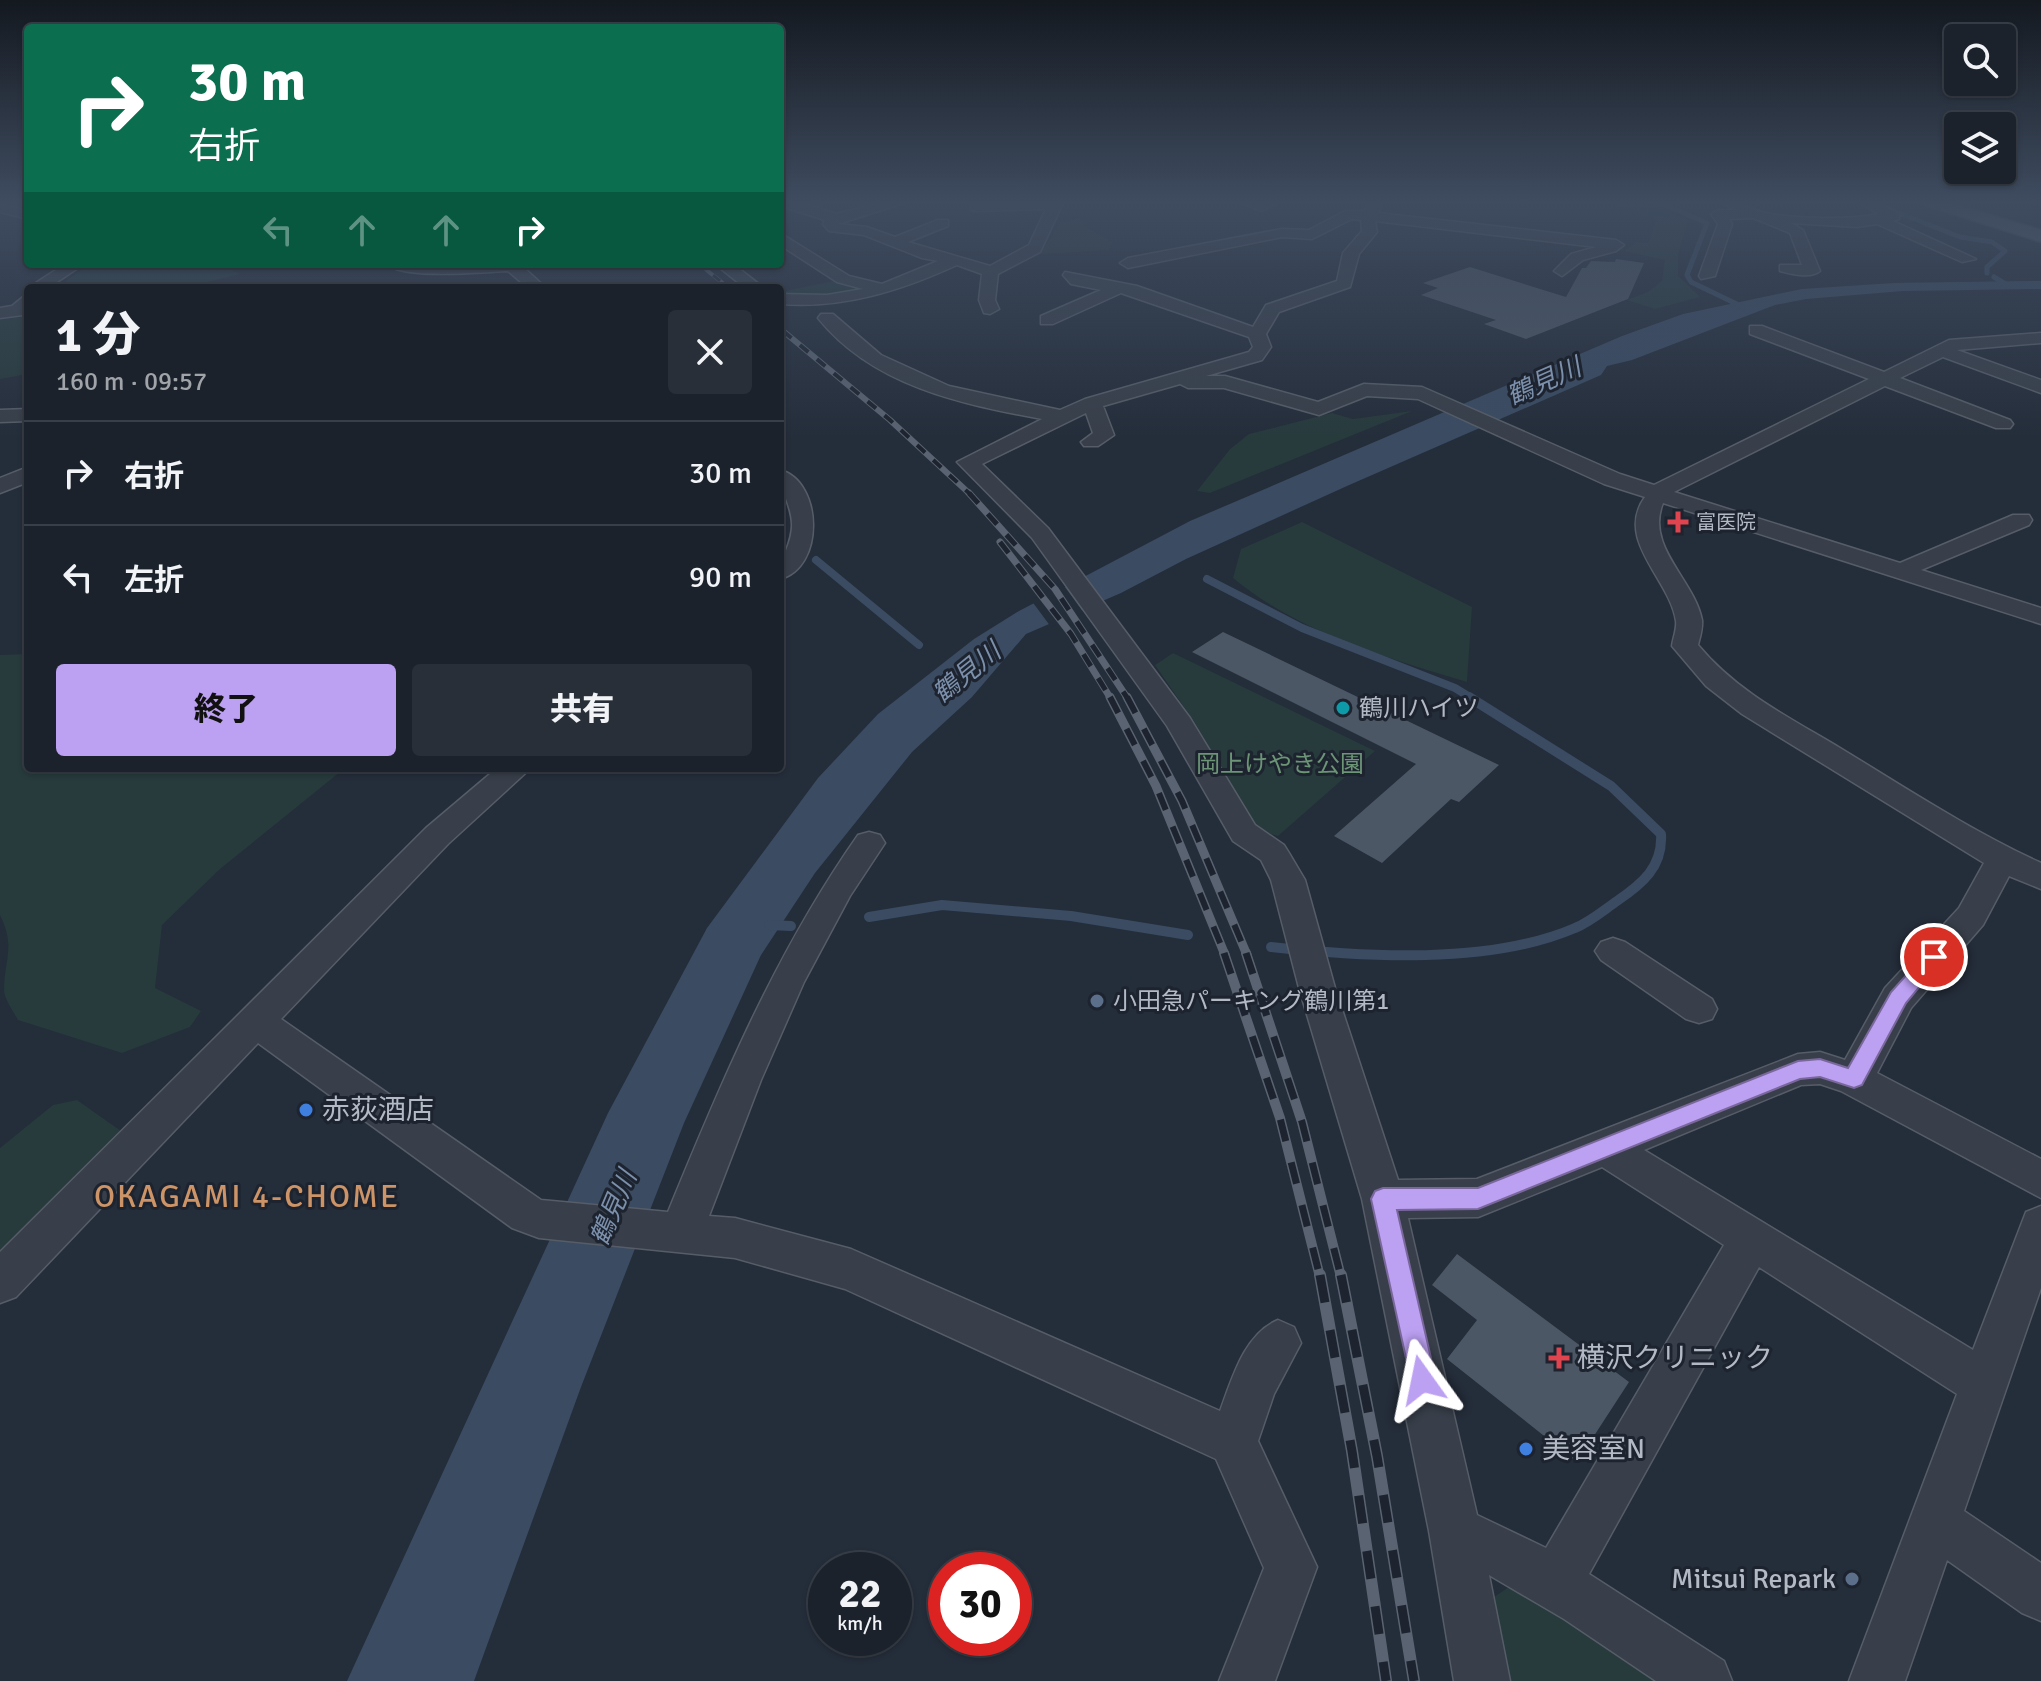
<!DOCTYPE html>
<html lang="ja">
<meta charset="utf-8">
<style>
:root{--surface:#1b222c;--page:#282f38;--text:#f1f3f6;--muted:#a0a4a9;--line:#393f48;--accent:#bca0f2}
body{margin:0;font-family:Signika,"Noto Sans JP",sans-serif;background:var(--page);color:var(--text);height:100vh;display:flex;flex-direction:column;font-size:30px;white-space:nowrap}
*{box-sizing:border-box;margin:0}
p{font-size:26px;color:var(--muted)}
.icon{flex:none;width:44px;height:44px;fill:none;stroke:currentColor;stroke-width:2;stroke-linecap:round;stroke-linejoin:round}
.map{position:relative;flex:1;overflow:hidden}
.drawer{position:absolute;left:24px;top:284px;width:760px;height:488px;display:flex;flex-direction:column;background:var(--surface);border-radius:8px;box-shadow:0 2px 6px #0004,0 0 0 2px var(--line)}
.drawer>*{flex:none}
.banner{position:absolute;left:24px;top:24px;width:760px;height:244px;border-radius:8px;box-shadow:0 2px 6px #0004,0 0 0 2px var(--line);background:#0b6e4f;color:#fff;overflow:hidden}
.buttons{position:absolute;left:1944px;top:24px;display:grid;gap:16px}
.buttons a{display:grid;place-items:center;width:72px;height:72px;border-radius:8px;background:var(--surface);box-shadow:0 2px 6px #0004,0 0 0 2px var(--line);font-size:40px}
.speed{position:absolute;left:808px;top:1552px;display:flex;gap:16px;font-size:40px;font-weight:700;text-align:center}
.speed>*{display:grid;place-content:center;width:104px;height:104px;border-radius:50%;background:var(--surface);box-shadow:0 2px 6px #0004,0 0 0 2px var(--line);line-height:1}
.speed small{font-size:20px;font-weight:400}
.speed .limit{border:12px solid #d22;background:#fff;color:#111}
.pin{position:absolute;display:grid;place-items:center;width:68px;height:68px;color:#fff;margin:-34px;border:4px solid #fff;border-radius:50%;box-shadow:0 2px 8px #0007}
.me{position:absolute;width:88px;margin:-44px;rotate:348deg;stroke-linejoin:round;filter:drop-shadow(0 0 6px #0008)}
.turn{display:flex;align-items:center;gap:28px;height:168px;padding:0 32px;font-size:36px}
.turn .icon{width:104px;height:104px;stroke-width:2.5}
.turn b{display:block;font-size:56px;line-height:68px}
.lanes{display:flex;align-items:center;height:76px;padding:0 32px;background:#0003;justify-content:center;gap:40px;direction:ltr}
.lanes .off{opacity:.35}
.round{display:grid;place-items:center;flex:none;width:84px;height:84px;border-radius:8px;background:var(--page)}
.head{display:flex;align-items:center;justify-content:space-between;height:136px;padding:0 32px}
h1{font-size:48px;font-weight:800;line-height:60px}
.cta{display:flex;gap:16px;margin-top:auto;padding:16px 32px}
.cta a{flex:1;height:92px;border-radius:8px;background:var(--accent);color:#111;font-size:32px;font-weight:800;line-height:92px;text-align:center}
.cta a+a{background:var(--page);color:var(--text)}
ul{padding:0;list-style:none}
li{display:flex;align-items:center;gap:24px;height:104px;padding:0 32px;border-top:2px solid var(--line)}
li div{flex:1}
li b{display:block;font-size:30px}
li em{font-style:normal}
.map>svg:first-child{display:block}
</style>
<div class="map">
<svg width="2041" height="1681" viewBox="0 0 2041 1681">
<rect width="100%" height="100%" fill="#242d3a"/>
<!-- green -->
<path fill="#273a3c" d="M 1610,203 L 1641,203 L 1688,220 L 1678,255 L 1678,276 L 1700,297 L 1655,309 L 1627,300 L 1648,292 L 1662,281 L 1665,260 L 1624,251 L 1637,242 L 1648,243 L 1657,219 Z
M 1081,218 L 1087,228 L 1112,242 L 1109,250 L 1040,254 L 1060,223 Z
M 89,264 L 221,264 L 240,274 L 182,288 L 57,288 Z
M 834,281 L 872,289 L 805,299 L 780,296 L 780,292 Z
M 28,316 L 28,374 L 0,379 L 0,320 Z
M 1412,411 L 1210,493 L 1197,491 L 1230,449 L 1249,434 L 1332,413 L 1353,419 Z
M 1302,522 L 1472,607 L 1467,682 C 1387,658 1298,632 1233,578 L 1241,549 Z
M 1173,653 L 1375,751 L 1278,836 L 1257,830 L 1195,723 L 1155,665 Z
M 28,654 L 28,768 L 345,768 L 220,869 L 162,925 L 155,988 L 201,1011 L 190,1027 L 122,1053 L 18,1020 C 13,1011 5,1000 4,991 C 4,959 16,948 0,915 L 0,655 Z
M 77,1100 L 121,1131 L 0,1253 L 0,1148 L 53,1105 Z
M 1521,1579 L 1665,1681 L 1509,1681 L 1494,1597 Z"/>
<!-- water -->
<path fill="#3a4b62" d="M 2029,281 L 2041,281 L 2041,289 L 1903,291 L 1806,299 L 1775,305 L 1632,360 L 1607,366 L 1601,375 L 1347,486 L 1186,559 L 1121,593 L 1026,634 L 972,697 L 912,752 L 815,873 L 761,955 L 684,1123 L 581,1387 L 474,1681 L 347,1681 L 608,1113 L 707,928 L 818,778 L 878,714 L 974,639 L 1019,611 L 1190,521 L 1622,336 L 1683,314 L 1802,289 L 1894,283 Z"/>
<!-- pier -->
<path fill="#242d3a" d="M 1062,583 L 1084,613 L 1051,627 L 1031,600 Z"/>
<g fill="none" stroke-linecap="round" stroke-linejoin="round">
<!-- stream-far2 -->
<path stroke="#3a4b62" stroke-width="5" d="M 1660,203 L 1707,223 L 1687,275 L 1691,282 L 1743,307
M 1886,208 L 1960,237 L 1992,242 L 2005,251 L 1987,267 L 1987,273
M 1994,277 L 2007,285"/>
<!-- stream-far1 -->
<path stroke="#3a4b62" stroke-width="8" d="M 816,560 L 919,645
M 1207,579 L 1302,628 L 1455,688 L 1473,699"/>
<!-- stream -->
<path stroke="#3a4b62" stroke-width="10" d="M 869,917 L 942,905 L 1071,916 L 1188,935
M 769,925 L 791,926
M 1271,947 C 1364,957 1489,965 1575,928 C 1590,922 1604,910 1617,901 C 1642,884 1663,867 1661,834 L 1611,786 L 1469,697"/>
</g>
<!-- building -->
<path fill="#4c5765" d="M 1616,259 L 1644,263 L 1628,299 L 1526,339 L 1484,324 L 1496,320 L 1421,295 L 1438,288 L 1423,283 L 1470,267 L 1566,297 L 1582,268 L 1586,268 L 1591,261 L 1615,262 Z
M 1223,632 L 1499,765 L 1459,802 L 1451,799 L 1382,863 L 1334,836 L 1416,764 L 1192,652 Z
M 1457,1254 L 1629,1382 L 1577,1462 L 1447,1359 L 1477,1320 L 1432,1285 Z"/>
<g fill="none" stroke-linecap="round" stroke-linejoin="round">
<!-- minor casing -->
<g stroke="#565d68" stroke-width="3">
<path id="minor" d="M 780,203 L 803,203 L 836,214 L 879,203 L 904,203 L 838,224 L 867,227 L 895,237 L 938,220 L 948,220 L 948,226 L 908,242 L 990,266 L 1029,245 L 1046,209 L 976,211 L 971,210 L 971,204 L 1063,203 L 1040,252 L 998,274 L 995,300 L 999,309 L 990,314 L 984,313 L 979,300 L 982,274 L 957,265 C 900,291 843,309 780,304 L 780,294 L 827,295 L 863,289 L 837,282 L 780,245 L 780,233 L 849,276 L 882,284 L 938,261 L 922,258 L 864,235 L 829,231 L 823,224 L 825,220 L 780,206 Z
M 1242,203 L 1276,203 L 1262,211 Z
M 1368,203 L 1382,203 L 1378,213 L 1616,240 L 1624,245 L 1616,251 L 1583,260 L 1562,276 L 1554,271 L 1571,254 L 1596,247 L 1375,221 L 1377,232 L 1359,254 L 1350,287 L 1279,312 L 1266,334 L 1271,347 L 1262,360 L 1206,376 L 1225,376 L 1318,402 L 1364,384 L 1422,387 L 1620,474 L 1654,485 L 1869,379 L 1750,334 L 1750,326 L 1762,326 L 1884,372 L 1949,340 L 2041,333 L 2041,343 L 1957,350 L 2041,380 L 2041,393 L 1943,357 L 1900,378 L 2010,420 L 2013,424 L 2010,428 L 1996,428 L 1885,386 L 1674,492 L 1900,563 L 2013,515 L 2029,515 L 2032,520 L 2029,525 L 1921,570 L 2041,608 L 2041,624 L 1663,503 C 1645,547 1694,579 1702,620 C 1703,628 1700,637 1698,645 C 1737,692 1790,718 1840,748 C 1906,788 1971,831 2041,863 L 2041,889 L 2009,876 L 1983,925 L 1911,1008 L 1877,1073 L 2041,1159 L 2041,1198 L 1841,1091 L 1820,1084 L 1801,1085 L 1644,1150 L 1973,1350 L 2026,1212 L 2041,1206 L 2041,1288 L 1964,1511 L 2041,1563 L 2041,1621 L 2022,1613 L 1947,1560 L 1905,1681 L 1849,1681 L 1957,1394 L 1759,1267 L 1589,1574 L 1724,1661 L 1732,1681 L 1656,1681 L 1564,1619 L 1489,1575 L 1510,1681 L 1454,1681 L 1429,1531 L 1362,1199 L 1299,988 L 1271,880 L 1261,860 L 1233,841 L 1167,726 L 1032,538 L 957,462 L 1042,419 C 961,404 873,386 818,318 L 821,314 L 833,314 L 881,355 L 949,386 L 1060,410 L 1085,399 L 1249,352 L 1253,347 L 1249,337 L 1121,293 L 1053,324 L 1041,324 L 1041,316 L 1101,290 L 1071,284 L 1063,275 L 1065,272 L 1137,286 L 1253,327 L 1266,305 L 1337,281 L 1343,253 L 1362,231 L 1361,220 L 1352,219 L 1312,239 L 1282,237 L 1128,268 L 1120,263 L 1128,258 L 1282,229 L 1309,230 L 1345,211 L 1365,211 ZM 1180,384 L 1188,388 L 1224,388 L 1319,415 L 1367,396 L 1418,399 L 1604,484 L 1645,497 C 1614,540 1670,579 1676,621 C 1677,629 1673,638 1672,646 L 1706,686 L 1742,714 L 1984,863 L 1959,908 L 1885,988 L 1845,1060 L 1820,1052 L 1798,1054 L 1477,1179 L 1398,1180 L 1335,988 L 1305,880 L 1289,853 L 1284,845 L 1255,825 L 1190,718 L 1048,528 L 982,464 L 1086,413 L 1093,433 L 1081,442 L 1084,446 L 1098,446 L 1114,435 L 1103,406 ZM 1602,1167 L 1724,1245 L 1546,1548 L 1477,1515 L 1408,1218 L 1478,1217 Z
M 1723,203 C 1740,203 1750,209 1766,213 C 1796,219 1848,220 1879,214 L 1859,203 L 1878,203 L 1899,213 L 1899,219 L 1893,221 L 1976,259 L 1962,262 L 1877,224 L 1857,227 L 1791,223 L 1803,230 L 1820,271 C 1811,279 1792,274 1780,271 L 1780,265 L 1802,265 L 1790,233 L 1753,218 L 1729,219 L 1732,224 L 1715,276 L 1701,279 L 1699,276 L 1718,224 L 1711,214 L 1718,210 L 1735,210 Z
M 0,204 L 28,211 L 28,219 L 0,212 Z
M 65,264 L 84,264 L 48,288 L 28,288 Z
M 386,264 L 520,264 L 546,288 L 528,288 L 508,271 C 482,272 405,280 386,264 Z
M 715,264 L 733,264 L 764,288 L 745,288 Z
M 28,293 L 28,309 L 23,315 L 0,318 L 0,308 L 12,306 Z
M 28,409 L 28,421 L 0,422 L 0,410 Z
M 28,467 L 28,482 L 0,493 L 0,478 Z
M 780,470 C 823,481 825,568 780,579 C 780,556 792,545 792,525 C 792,505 780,493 780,470 Z
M 497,768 L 531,768 L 448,844 L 281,1019 L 541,1200 L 668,1212 C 722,1080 776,952 858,835 L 869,832 L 880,835 L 885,843 L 850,896 L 804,982 L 761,1080 L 709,1216 L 735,1218 L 851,1249 L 1220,1411 C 1232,1379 1244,1334 1278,1320 L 1294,1327 L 1301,1343 L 1274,1394 L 1258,1441 L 1317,1567 L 1275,1681 L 1219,1681 L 1264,1568 L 1216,1459 L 845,1289 L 735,1258 L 539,1238 L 512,1228 L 258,1043 L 16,1297 L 0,1303 L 0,1252 L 426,828 Z
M 1613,938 L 1625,942 L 1712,999 L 1717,1009 L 1712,1019 L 1699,1023 L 1686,1019 L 1601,960 L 1595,951 L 1601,942 Z"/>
</g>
<!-- primary casing -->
<g stroke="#414853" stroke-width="3">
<path id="primary" d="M 1918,203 L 1950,203 L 2041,230 L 2041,242 Z"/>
</g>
<!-- minor -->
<use href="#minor" fill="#383f4a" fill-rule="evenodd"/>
<!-- primary -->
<use href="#primary" fill="#565e6a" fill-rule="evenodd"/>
<!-- rail-far5 casing -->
<g stroke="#5a6371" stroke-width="4">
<path id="rail-far5" d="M 699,264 L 729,288
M 780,329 L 785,333"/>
</g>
<!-- rail-far4 casing -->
<g stroke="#5a6371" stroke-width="6">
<path id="rail-far4" d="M 783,331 L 890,420 L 971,495"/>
</g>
<!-- rail-far3 casing -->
<g stroke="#5a6371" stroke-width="7">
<path id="rail-far3" d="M 969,493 L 1055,589 L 1128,699
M 1000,542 L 1071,634 L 1111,699"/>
</g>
<!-- rail-far2 casing -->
<g stroke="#5a6371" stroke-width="9">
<path id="rail-far2" d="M 1110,697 L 1156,786 L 1225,955
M 1127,697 L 1182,801 L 1247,955"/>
</g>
<!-- rail-far1 casing -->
<g stroke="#5a6371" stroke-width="10">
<path id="rail-far1" d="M 1224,953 L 1280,1118 L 1320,1277
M 1246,953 L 1302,1122 L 1341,1277"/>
</g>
<!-- rail casing -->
<g stroke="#5a6371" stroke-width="12">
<path id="rail" d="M 1320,1275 L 1352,1451 L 1386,1681
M 1341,1275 L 1377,1456 L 1414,1681"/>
</g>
<!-- rail-far5 -->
<use href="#rail-far5" stroke="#1d242f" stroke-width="3" stroke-dasharray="9" stroke-linecap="butt"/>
<!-- rail-far4 -->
<use href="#rail-far4" stroke="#1d242f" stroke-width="4" stroke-dasharray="11" stroke-linecap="butt"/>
<!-- rail-far3 -->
<use href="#rail-far3" stroke="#1d242f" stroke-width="5" stroke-dasharray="14" stroke-linecap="butt"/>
<!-- rail-far2 -->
<use href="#rail-far2" stroke="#1d242f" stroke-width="6" stroke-dasharray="18" stroke-linecap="butt"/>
<!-- rail-far1 -->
<use href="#rail-far1" stroke="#1d242f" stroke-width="7" stroke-dasharray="22" stroke-linecap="butt"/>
<!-- rail -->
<use href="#rail" stroke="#1d242f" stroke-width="9" stroke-dasharray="28" stroke-linecap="butt"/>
</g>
<!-- sky -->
<linearGradient id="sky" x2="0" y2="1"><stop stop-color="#141920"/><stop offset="0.46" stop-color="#3f4c60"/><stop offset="1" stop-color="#3f4c60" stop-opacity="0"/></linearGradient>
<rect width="2041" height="439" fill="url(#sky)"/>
<!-- route -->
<path fill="#bca0f2" stroke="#7a689d" stroke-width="2" d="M 1934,949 L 1944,957 L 1906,1003 L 1862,1085 L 1854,1088 L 1820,1077 L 1800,1079 L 1478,1209 L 1397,1210 L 1436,1380 L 1432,1390 L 1422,1394 L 1413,1390 L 1371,1199 L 1375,1191 L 1383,1188 L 1478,1188 L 1798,1061 L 1820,1059 L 1848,1068 L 1891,992 L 1927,952 Z"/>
<!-- markers -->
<g fill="#e0444e" stroke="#1d242f" stroke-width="3">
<path d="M1674 510h8v8h8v8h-8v8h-8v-8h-8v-8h8z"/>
<path d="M1555 1346h8v8h8v8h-8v8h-8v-8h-8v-8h8z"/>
</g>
<circle fill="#0f9aa8" stroke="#1d242f" stroke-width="3" cx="1343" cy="708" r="8"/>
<g fill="#5c6f8a" stroke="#1d242f" stroke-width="3">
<circle cx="1097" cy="1001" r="8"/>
<circle cx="1852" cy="1579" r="8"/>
</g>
<g fill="#3f7fe0" stroke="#1d242f" stroke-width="3">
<circle cx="306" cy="1110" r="8"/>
<circle cx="1526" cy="1449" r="8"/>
</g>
<g text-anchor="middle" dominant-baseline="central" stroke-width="6" stroke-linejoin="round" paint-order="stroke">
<!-- far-poi labels -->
<g font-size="20" fill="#b3bac6" stroke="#1d242f" text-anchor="start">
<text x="1696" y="522">富医院</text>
</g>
<!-- poi labels -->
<g font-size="24" fill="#b3bac6" stroke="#1d242f" text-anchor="start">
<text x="1359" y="708">鶴川ハイツ</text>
<text x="1113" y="1001">小田急パーキング鶴川第1</text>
</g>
<!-- park labels -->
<g font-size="24" fill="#6c9576" stroke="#1d242f">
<text x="1280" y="764">岡上けやき公園</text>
</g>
<!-- water labels -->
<g font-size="26" font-style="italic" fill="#7c90ac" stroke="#1d242f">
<text transform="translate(1544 382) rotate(-24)">鶴見川</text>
<text transform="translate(967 673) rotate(-39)">鶴見川</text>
<text transform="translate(614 1208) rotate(-67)">鶴見川</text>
</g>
<!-- near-poi labels -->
<g font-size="28" fill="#b3bac6" stroke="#1d242f" text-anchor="start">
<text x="322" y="1110">赤荻酒店</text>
<text x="1577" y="1358">横沢クリニック</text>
<text x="1542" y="1449">美容室N</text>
<text x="1836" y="1579" text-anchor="end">Mitsui Repark</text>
</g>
<!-- near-neighbourhood labels -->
<g font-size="32" letter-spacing="2" fill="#cd9467" stroke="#1d242f">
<text x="247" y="1196">OKAGAMI 4-CHOME</text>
</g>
</g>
</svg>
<div class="buttons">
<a><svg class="icon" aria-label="search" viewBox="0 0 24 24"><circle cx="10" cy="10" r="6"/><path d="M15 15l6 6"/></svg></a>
<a><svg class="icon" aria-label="layers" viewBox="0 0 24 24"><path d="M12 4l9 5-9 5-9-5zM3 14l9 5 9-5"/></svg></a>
</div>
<div class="speed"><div>22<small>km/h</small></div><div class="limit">30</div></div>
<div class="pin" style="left:1934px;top:957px;background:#d93025"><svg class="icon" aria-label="arrive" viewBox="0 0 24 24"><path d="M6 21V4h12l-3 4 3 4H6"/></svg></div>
<svg class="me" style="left:1422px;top:1380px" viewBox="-20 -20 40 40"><path d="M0-17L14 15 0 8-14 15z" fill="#bca0f2" stroke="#fff" stroke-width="4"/></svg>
<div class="banner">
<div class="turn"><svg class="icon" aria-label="right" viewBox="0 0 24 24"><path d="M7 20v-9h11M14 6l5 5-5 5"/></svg><div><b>30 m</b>右折</div></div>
<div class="lanes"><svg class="icon off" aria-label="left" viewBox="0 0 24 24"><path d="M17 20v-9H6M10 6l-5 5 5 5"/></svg><svg class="icon off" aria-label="ahead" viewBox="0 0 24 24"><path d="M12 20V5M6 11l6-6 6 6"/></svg><svg class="icon off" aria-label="ahead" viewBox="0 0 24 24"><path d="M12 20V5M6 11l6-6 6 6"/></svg><svg class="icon" aria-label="right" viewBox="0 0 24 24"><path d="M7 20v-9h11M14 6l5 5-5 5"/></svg></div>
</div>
<section class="drawer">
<div class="head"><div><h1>1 分</h1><p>160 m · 09:57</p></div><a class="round"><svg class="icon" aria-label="close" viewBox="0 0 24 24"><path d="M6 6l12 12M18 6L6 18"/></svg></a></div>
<ul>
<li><svg class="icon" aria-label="right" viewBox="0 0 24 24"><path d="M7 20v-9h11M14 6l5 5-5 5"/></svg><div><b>右折</b></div><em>30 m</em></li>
<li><svg class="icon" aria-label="left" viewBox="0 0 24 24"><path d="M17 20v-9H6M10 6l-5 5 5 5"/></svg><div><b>左折</b></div><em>90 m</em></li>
</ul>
<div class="cta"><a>終了</a><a>共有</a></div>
</section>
</div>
